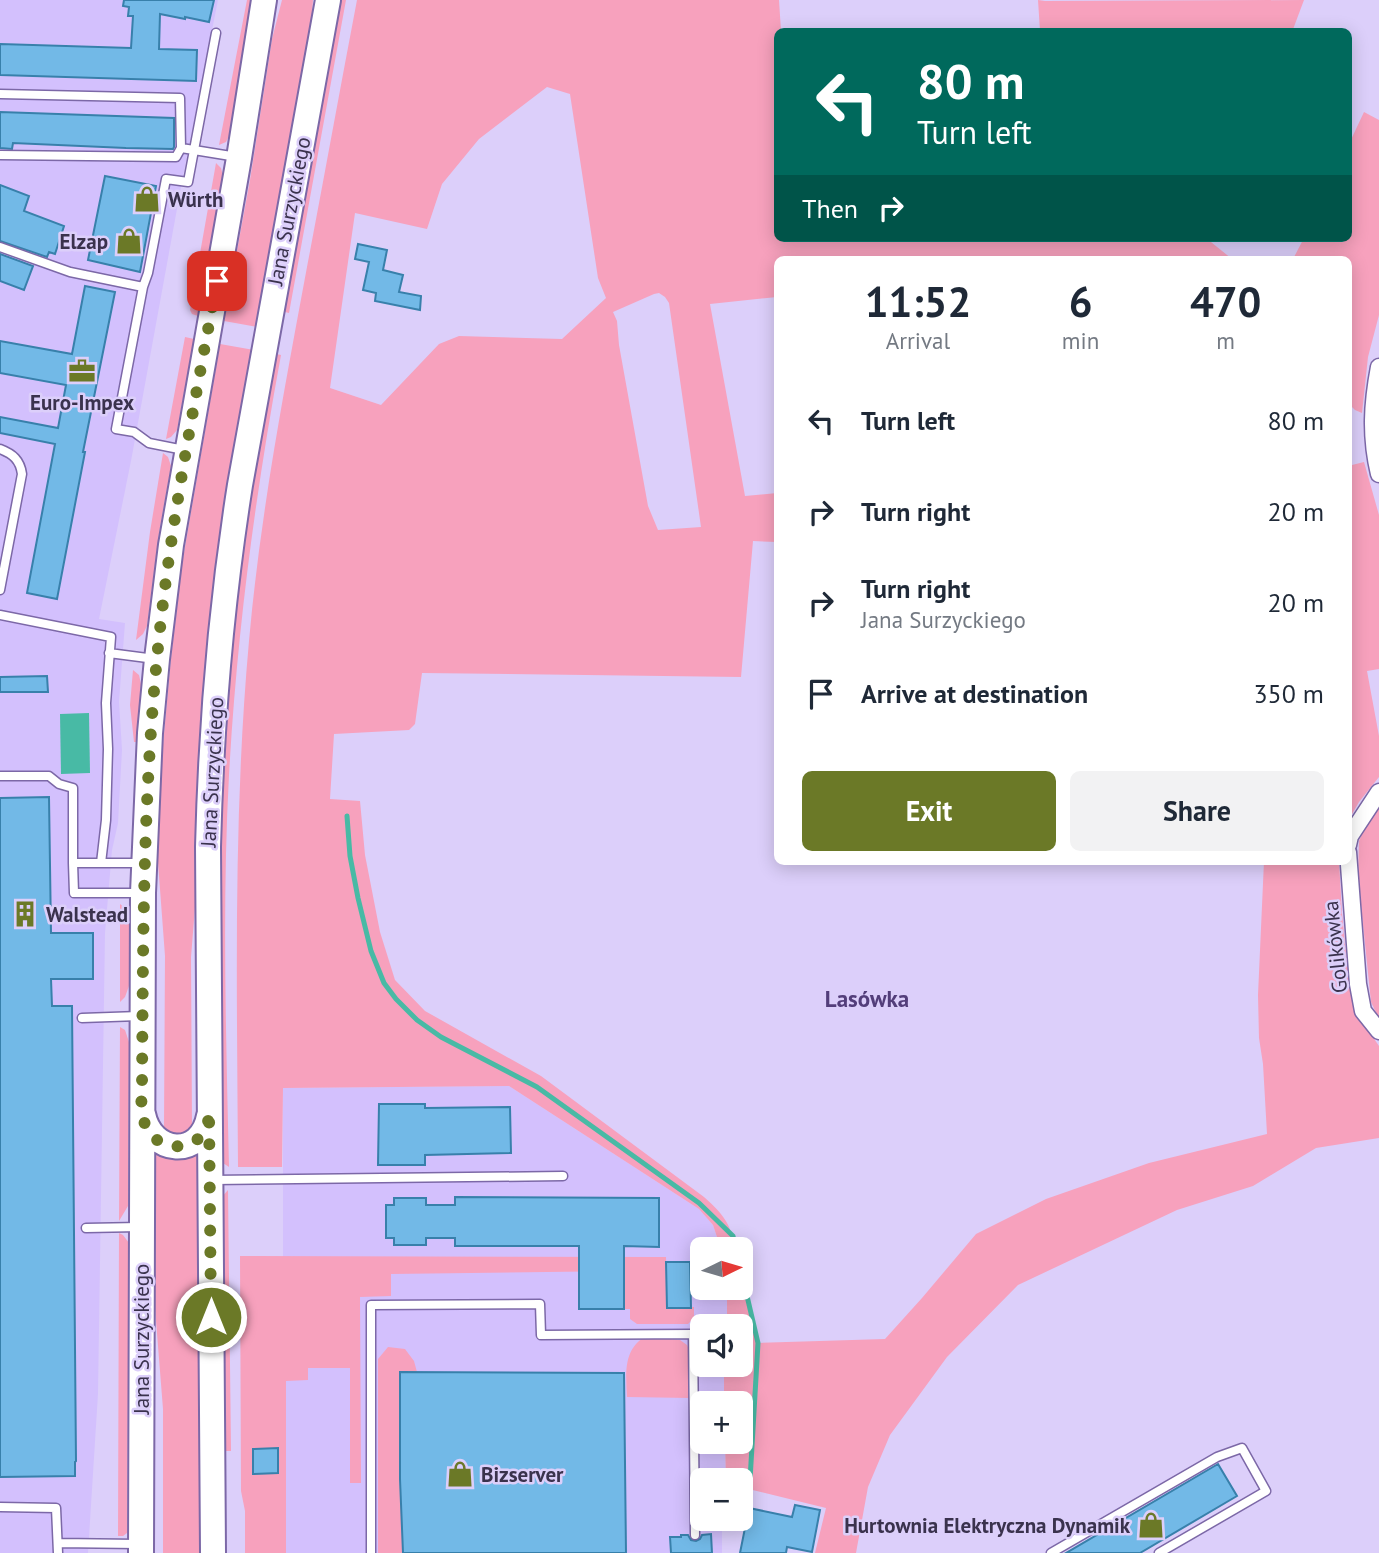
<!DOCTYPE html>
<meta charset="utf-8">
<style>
:root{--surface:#fff;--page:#f2f2f3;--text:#1f2937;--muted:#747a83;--accent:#6b7927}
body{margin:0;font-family:"PT Sans",sans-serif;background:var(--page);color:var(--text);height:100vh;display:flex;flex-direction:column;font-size:26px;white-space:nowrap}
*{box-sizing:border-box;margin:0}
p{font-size:23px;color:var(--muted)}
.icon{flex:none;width:38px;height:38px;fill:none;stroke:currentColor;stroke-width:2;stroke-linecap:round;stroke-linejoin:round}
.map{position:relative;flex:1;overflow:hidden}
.sheet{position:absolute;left:774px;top:256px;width:578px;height:609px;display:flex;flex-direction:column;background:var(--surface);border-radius:10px;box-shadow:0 4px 18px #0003}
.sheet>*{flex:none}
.top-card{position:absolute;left:774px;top:28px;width:578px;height:214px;border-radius:10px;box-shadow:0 4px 18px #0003;background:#00695c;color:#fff;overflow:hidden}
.needle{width:46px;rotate:85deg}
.fabs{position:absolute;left:690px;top:1237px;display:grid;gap:14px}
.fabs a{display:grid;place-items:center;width:63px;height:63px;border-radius:10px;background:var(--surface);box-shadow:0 4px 18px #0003;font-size:35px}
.pin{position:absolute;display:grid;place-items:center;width:60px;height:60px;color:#fff;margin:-30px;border-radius:14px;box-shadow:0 4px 10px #0006}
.me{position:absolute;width:77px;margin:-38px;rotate:0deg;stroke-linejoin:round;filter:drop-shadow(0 0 5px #0008)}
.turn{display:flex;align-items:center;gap:24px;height:147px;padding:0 28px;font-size:32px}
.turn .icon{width:91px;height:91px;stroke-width:2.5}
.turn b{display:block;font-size:49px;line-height:60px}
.then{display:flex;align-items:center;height:66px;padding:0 28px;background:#0003;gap:14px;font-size:26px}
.eta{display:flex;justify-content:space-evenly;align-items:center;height:119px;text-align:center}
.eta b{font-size:42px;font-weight:700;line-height:49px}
.cta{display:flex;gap:14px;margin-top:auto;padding:14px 28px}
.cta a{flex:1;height:80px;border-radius:10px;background:var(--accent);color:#fff;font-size:28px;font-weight:700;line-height:80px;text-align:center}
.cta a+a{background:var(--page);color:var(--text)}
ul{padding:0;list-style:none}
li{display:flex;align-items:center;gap:21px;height:91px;padding:0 28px}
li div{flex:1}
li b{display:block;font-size:26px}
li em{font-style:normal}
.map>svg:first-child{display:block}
</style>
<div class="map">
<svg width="1379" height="1553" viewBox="0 0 1379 1553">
<rect width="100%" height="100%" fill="#dccffa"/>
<!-- built -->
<path fill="#d3c0fd" d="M 0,0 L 218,0 L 183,176 L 131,461 L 99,619 L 125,623 L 119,702 L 122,750 L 118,823 L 112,850 L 105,933 L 98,1394 L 88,1553 L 0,1553 Z
M 509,1086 L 699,1209 L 713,1225 L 721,1249 L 702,1250 L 702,1288 L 727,1288 L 727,1326 L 702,1326 L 702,1365 L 724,1365 L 724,1403 L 702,1404 L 702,1442 L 725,1442 L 726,1480 L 702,1480 L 702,1519 L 722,1519 L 722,1553 L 283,1553 L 283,1088 Z"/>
<!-- green -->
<path fill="#f7a1bd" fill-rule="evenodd" d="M 247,0 L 251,0 L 230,134 L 226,142 L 219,145 Z
M 282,0 L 313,0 L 309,53 L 258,327 L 224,321 L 250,180 L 272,39 Z
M 337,0 L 346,0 L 289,313 L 285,312 L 281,306 Z
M 357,0 L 779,0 L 781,31 L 777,32 L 777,238 L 1206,238 L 1232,259 L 777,259 L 777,297 L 710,304 L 745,496 L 777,493 L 777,542 L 753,541 L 741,677 L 422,673 L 415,724 L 409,730 L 334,734 L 330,799 L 360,801 L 365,855 L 380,932 L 395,980 L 425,1011 L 541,1076 L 704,1197 C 724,1215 730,1223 736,1249 L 721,1249 L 713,1225 L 699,1209 L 509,1086 L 283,1088 L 282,1167 L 238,1167 C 237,992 233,816 249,641 C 260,516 284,391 307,267 C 324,178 340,89 357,0 ZM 547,87 L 570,94 L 598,278 L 606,298 L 562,339 L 459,336 L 439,344 L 381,405 L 330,388 L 355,213 L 427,229 L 442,184 L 479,139 ZM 659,293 L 665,297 L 669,303 L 701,527 L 658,530 L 648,506 L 619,345 L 617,321 L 613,312 L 654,294 Z
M 1038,0 L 1045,1 L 1304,0 L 1292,32 L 1040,31 Z
M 1364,112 L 1379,120 L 1379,315 L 1368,357 L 1362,413 L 1355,410 L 1348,403 L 1348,259 L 1293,259 L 1304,238 L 1348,238 L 1348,146 Z
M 216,163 L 221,168 L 223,176 L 198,316 L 192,314 L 190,310 Z
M 185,337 L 194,339 L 177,430 L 171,437 L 166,439 Z
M 220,344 L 254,350 L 199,858 L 191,957 L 192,1125 L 191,1128 L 180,1139 L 166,1131 L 164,1128 L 165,956 L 157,849 L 163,744 L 171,658 L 182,564 Z
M 272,353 L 281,355 C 255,496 237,632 229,775 C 222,905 226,1036 229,1167 L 223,1163 L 220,1159 L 219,807 L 235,586 Z
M 163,453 L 168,457 L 171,466 L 159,533 L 147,626 L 143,634 L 136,640 L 150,532 Z
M 1364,462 L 1379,515 L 1379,669 L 1367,671 L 1379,736 L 1379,777 L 1359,802 L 1348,821 L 1348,466 Z
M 133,670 L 139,675 L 141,684 L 137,742 L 134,742 L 130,705 Z
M 1379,802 L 1379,1019 L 1371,1002 L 1358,876 L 1359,841 L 1372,810 Z
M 1264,861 L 1339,861 L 1342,913 L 1347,964 L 1357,1005 L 1366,1027 L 1379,1046 L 1379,1138 L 1316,1148 L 1253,1186 L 1177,1210 L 1018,1285 L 947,1357 L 890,1435 L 868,1487 L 856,1553 L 815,1553 L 826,1508 L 740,1487 L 740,1480 L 726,1480 L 725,1442 L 740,1442 L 740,1404 L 724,1403 L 724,1365 L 740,1365 L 740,1326 L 727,1326 L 727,1288 L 740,1288 L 740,1266 L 758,1343 L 885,1339 L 922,1298 L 976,1234 L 1046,1199 L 1149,1163 L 1267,1134 L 1263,1064 L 1259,1038 L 1258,995 Z
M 120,904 L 126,909 L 130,921 L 129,986 L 125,997 L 120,1002 Z
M 120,1027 L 125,1030 L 129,1042 L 128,1206 L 119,1221 Z
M 155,1152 C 173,1160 181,1162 199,1152 L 204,1553 L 163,1553 L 163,1409 L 155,1308 Z
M 228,1190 L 231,1451 L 226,1451 L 221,1446 L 221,1198 Z
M 119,1233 L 123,1235 L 129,1243 L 127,1533 L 123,1536 L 118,1536 Z
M 240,1256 L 666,1257 L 667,1308 L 694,1307 L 694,1318 L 688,1324 L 637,1324 L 630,1319 L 630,1309 L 624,1309 L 624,1271 L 391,1274 L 391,1296 L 360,1297 L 361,1483 L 350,1483 L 350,1368 L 308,1368 L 308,1380 L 286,1381 L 286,1553 L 245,1553 L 245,1511 L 241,1491 Z
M 643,1338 L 670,1339 L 680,1340 L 687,1345 L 690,1352 L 690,1398 L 627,1397 C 626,1376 623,1351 643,1338 Z
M 388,1347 L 405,1349 L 414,1361 L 417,1372 L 400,1372 L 400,1479 L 403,1553 L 378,1553 L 378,1359 Z"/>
<!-- water -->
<path fill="#48baa5" d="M 89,713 L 90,773 L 61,774 L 60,714 Z"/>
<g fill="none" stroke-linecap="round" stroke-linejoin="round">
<!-- stream -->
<path stroke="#48baa5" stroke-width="5" d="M 347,816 L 350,856 L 358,898 L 371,951 L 384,983 L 396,999 L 417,1020 L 441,1037 L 537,1087 L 699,1203 L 733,1236 L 736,1250
M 740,1266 L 758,1343 L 750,1480"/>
</g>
<!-- building -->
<path fill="#72b9e7" stroke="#3880ab" stroke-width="2" d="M 124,0 L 214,0 L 209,22 L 185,17 L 185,19 L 160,14 L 159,49 L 197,50 L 196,81 L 0,75 L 0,44 L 131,48 L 133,16 L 128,16 L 129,7 L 123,6 Z
M 0,112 L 174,118 L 174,147 L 173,149 L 126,148 L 13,143 L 12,149 L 0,148 Z
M 105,176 L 156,186 L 140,272 L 88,260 Z
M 0,185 L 29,196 L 24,211 L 64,226 L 55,254 L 49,252 L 47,257 L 0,241 Z
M 358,244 L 387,250 L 383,270 L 403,275 L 399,292 L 421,296 L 420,310 L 375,301 L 376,293 L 363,290 L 369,262 L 355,259 Z
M 0,254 L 33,266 L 24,290 L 0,281 Z
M 85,286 L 115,292 L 83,452 L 85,452 L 57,599 L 27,593 L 55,444 L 0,433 L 0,417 L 58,428 L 66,385 L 0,373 L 0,341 L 72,354 Z
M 47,676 L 48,692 L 0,692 L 0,677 Z
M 49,797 L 51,933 L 93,933 L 93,979 L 51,979 L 52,1006 L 72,1006 L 76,1461 L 75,1462 L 75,1476 L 0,1477 L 0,798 Z
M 379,1104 L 425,1104 L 425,1108 L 510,1107 L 511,1153 L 425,1155 L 425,1165 L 378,1165 Z
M 455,1197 L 659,1198 L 659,1247 L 624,1246 L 624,1309 L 579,1309 L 579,1246 L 455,1246 L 455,1238 L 426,1238 L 426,1245 L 394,1245 L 394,1238 L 386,1238 L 386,1205 L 394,1205 L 394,1198 L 426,1198 L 426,1205 L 455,1205 Z
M 666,1262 L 690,1262 L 691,1308 L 667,1308 Z
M 400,1372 L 624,1373 L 626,1553 L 403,1553 L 400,1479 Z
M 278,1448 L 278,1473 L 253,1474 L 253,1449 Z
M 1218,1464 L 1237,1496 L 1140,1553 L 1066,1553 Z
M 795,1505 L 820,1510 L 812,1552 L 787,1547 L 786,1553 L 740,1553 L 749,1508 L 792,1517 Z
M 711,1534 L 712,1553 L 671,1553 L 670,1537 L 681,1537 L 681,1535 L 688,1535 L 691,1540 L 696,1541 L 700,1539 L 702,1535 Z"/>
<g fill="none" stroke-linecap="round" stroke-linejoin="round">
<!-- lane casing -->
<g stroke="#7c68a7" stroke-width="11">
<path id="lane" d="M 0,94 L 180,98 L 181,148 L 194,150 L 216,33
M 0,155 L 176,157 L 181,148
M 0,247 L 70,272 L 143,287 L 148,273 L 166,179 L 188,182 L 194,150 L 237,157
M 143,287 L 116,429 L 134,432 L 149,443 L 184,450
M 0,449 C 13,454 20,460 22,474 L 0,590
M 0,615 L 111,637 L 106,703 L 108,749 L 106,820 L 101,863
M 109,653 L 155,659
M 0,776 L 49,776 L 59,784 L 73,788 L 73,863 L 143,863
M 73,863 L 74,893 L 139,893
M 82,1018 L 139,1016
M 212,1180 L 563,1176
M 86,1228 L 139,1227
M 0,1507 L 56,1508 L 58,1553
M 58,1543 L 138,1544
M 371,1553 L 371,1305 L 540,1304 L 541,1335 L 693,1334 L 695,1535
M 1051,1553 L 1217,1457 L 1242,1448 L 1266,1491 L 1159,1553"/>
</g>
<!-- street casing -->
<g stroke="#7c68a7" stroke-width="19">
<path id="street" d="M 1379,367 C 1372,404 1370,436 1379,474
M 1348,845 L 1350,836 L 1379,792
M 1348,852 L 1358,984 L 1363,1011 L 1379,1031"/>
</g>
<!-- primary casing -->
<g stroke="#7c68a7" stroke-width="28">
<path id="primary" d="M 143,1114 C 151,1155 201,1159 209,1116
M 141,1553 L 143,893 L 150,733 L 157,659 L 171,545 L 239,158 L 264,0
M 213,1553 L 208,847 C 211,726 221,605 240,485 L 328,0"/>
</g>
<!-- lane -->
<use href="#lane" stroke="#fff" stroke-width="8"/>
<!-- street -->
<use href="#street" stroke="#fff" stroke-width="16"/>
<!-- primary -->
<use href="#primary" stroke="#fff" stroke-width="24"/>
</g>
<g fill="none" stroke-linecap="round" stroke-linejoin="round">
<!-- route -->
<path stroke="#6b7927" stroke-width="12" stroke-dasharray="0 21.6" d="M 211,1317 L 209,1111 C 209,1118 208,1125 204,1132 C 192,1151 163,1151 150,1133 C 140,1120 141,1102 142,1087 C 143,944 143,801 157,658 C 169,532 194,406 217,281"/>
</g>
<!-- icons -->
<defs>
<g id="shop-bare" transform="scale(2.1)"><path d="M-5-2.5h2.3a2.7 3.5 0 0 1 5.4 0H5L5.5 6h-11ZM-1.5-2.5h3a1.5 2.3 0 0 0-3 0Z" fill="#6b7927" stroke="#dccffa" stroke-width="2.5" paint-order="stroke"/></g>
<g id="office-bare" transform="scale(2.1)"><path d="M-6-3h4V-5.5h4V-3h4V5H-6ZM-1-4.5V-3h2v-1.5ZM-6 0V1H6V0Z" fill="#6b7927" stroke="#dccffa" stroke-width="2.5" paint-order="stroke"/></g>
<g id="building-bare" transform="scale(2.1)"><path d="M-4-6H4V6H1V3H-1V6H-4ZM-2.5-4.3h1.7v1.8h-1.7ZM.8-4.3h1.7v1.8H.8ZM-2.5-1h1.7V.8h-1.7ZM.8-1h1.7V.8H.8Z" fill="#6b7927" stroke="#dccffa" stroke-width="2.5" paint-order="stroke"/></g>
</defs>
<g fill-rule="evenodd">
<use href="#shop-bare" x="147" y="199"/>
<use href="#shop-bare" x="129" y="241"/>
<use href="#office-bare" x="82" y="371"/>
<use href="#building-bare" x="25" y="914"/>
<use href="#shop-bare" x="460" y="1474"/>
<use href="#shop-bare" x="1151" y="1525"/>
</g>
<g text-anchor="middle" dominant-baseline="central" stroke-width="5" stroke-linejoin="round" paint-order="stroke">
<!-- poi labels -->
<g font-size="21" font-weight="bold" fill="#3a324d" stroke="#dccffa" text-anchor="start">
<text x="168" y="199">Würth</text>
<text x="108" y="241" text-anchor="end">Elzap</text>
<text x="82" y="402" text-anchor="middle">Euro-Impex</text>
<text x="46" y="914">Walstead</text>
<text x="481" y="1474">Bizserver</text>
<text x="1130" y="1525" text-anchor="end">Hurtownia Elektryczna Dynamik</text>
</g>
<!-- street labels -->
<g font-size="21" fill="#3a324d" stroke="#dccffa">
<text transform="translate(289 211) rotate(-79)">Jana Surzyckiego</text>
<text transform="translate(212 772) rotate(-87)">Jana Surzyckiego</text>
<text transform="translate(1335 947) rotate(-96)">Golikówka</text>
<text transform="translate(141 1339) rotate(-90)">Jana Surzyckiego</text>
</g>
<!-- neighbourhood labels -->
<g font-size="23" font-weight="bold" fill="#533e7a" stroke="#dccffa">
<text x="867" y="998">Lasówka</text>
</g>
</g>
</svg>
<div class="fabs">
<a><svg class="needle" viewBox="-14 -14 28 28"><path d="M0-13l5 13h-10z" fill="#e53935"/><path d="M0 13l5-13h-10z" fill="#747a83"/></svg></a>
<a><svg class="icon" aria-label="sound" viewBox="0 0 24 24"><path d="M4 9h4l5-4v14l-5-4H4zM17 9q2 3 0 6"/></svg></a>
<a>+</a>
<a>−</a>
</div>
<div class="pin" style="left:217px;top:281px;background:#d93025"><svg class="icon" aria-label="arrive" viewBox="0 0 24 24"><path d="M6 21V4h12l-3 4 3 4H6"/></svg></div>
<svg class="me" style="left:211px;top:1317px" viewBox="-20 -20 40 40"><circle r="17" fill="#6b7927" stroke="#fff" stroke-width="3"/><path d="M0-11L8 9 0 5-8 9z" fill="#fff"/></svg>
<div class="top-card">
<div class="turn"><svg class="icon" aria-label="left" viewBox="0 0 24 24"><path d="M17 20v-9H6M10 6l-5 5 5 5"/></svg><div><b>80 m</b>Turn left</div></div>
<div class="then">Then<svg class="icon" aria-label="right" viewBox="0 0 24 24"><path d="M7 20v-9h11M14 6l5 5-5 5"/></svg></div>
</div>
<section class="sheet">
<div class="eta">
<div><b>11:52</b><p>Arrival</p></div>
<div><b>6</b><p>min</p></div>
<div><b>470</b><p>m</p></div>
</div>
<ul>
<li><svg class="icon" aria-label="left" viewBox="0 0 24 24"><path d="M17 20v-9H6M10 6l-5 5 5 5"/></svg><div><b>Turn left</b></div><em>80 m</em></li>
<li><svg class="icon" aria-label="right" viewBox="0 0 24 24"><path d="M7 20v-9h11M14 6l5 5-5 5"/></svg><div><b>Turn right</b></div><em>20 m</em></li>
<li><svg class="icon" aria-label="right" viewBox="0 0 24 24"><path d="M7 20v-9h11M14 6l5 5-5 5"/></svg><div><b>Turn right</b><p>Jana Surzyckiego</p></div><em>20 m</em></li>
<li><svg class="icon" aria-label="arrive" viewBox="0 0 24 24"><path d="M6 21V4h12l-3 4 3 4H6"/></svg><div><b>Arrive at destination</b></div><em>350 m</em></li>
</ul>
<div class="cta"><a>Exit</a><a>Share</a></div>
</section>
</div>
